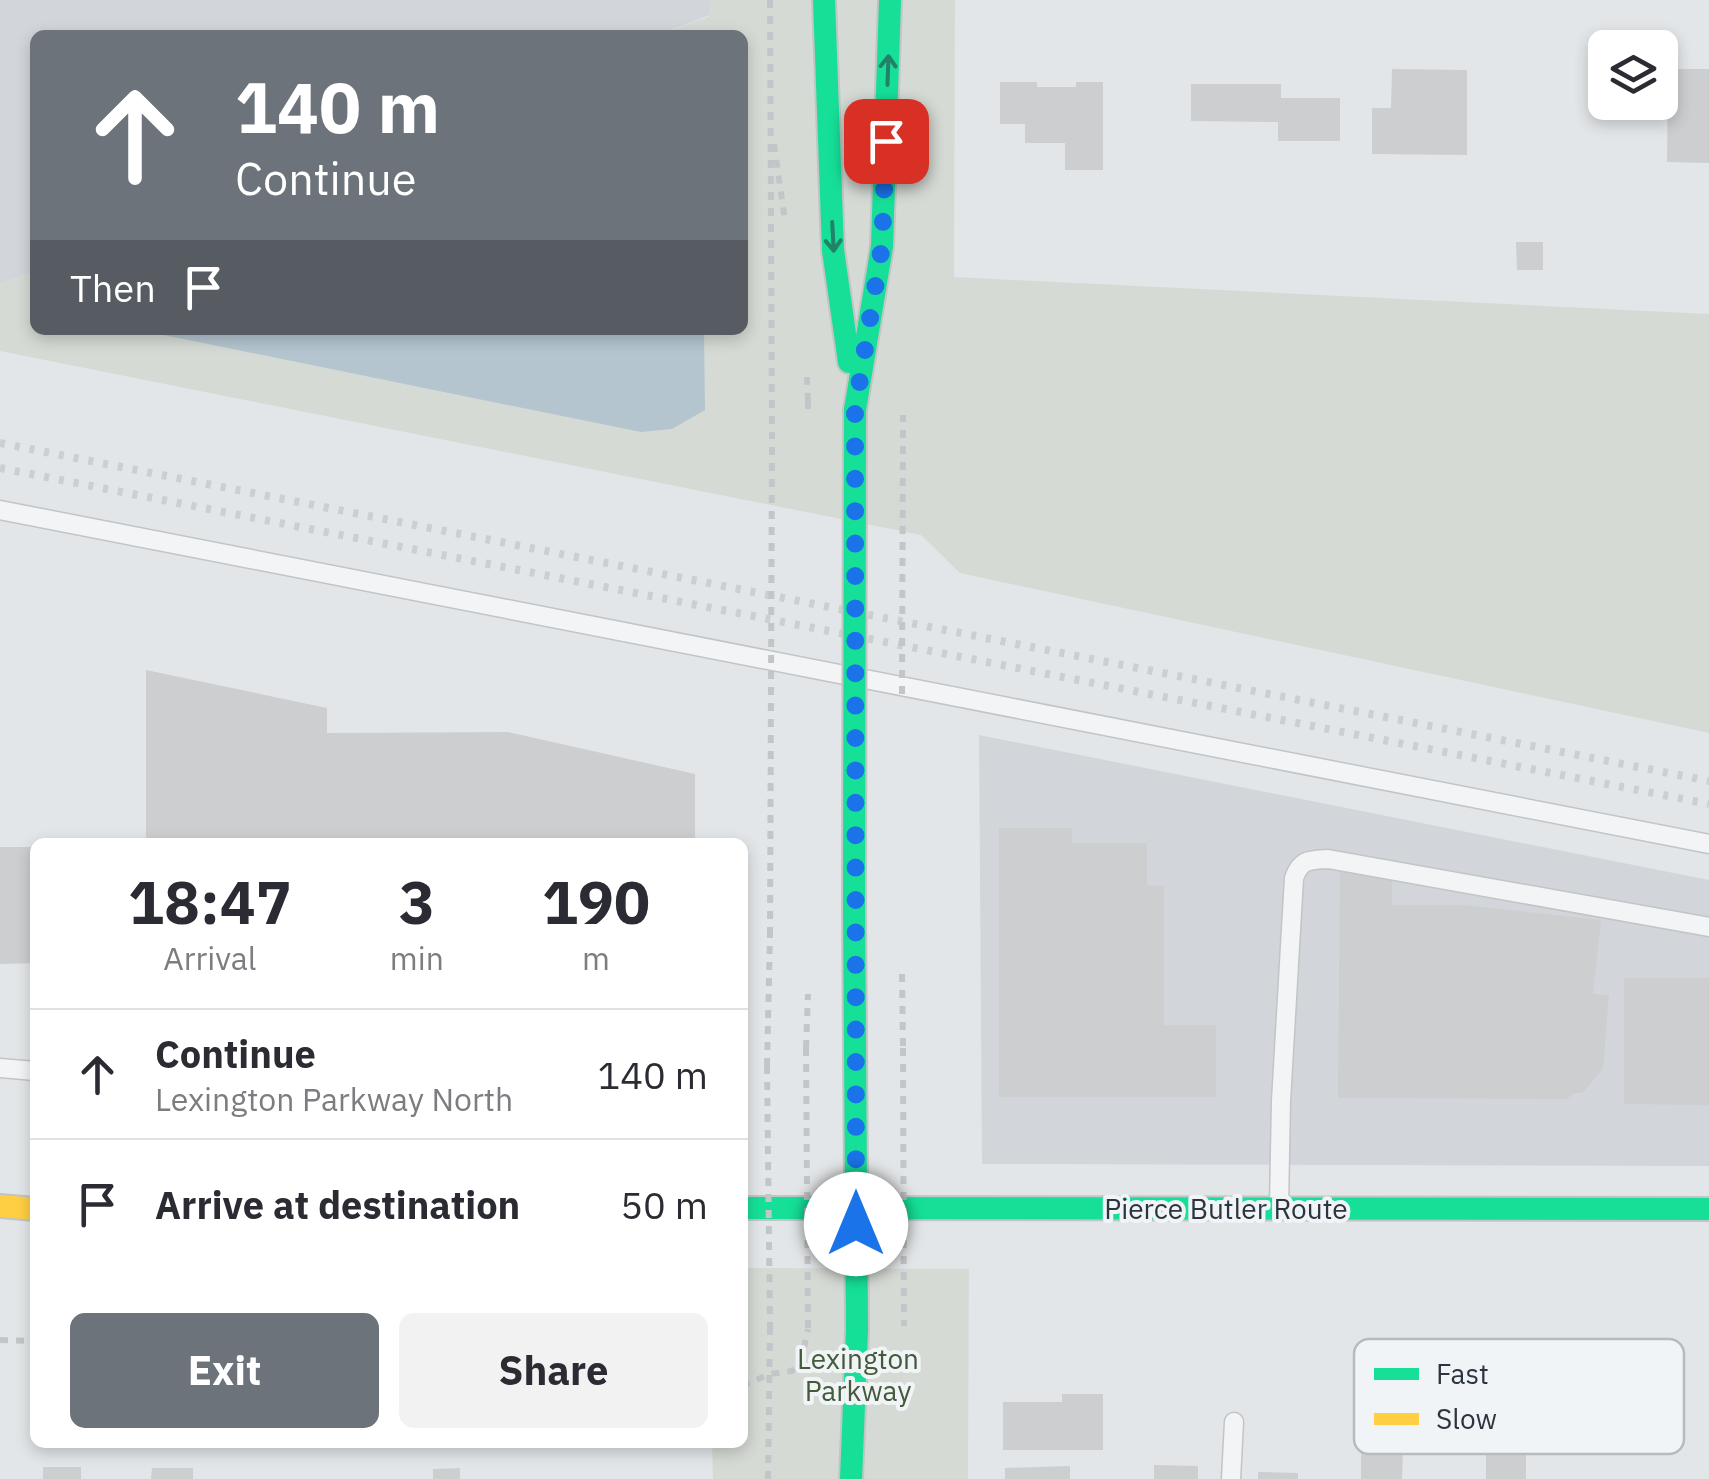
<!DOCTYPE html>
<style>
:root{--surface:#fff;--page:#f2f2f3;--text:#2b2b33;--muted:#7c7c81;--line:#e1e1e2;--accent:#6c737a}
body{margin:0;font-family:"IBM Plex Sans",sans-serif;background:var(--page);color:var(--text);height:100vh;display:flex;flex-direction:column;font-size:38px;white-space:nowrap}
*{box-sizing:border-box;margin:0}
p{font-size:32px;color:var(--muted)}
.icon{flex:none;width:55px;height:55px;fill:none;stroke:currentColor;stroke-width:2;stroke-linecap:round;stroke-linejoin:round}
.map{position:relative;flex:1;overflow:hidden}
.panel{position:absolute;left:30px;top:838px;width:718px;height:610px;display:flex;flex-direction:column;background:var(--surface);border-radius:15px;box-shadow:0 5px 15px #0003}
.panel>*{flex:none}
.hud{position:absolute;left:30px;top:30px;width:718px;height:305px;border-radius:15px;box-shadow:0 5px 15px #0003;background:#6c737a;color:#fff;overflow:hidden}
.buttons{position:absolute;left:1588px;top:30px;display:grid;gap:20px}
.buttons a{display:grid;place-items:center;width:90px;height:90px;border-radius:15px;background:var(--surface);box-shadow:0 5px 15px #0003;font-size:50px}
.pin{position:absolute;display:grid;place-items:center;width:85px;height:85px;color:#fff;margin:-42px;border-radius:20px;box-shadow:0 5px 15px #0006}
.me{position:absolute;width:110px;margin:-55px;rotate:0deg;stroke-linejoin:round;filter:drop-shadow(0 0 8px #0008)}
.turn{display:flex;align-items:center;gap:35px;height:210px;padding:0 40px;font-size:45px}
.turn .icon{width:130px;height:130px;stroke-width:2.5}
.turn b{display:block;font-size:70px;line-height:85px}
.then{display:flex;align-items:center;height:95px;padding:0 40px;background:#0003;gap:20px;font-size:38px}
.eta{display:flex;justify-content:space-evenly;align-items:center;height:170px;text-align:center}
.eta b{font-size:60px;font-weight:700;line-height:70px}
.button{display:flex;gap:20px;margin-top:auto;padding:20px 40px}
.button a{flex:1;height:115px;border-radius:15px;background:var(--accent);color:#fff;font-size:40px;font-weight:700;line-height:115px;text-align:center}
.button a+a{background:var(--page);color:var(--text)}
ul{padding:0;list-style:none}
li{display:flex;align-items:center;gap:30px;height:130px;padding:0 40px;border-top:2px solid var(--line)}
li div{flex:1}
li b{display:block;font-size:38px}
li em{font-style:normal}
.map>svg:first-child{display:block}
</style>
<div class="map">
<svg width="1709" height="1479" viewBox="0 0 1709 1479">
<rect width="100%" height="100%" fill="#e3e6e8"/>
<!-- built -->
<path fill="#d2d6db" d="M 0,0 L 711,0 L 710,15 L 658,35 L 35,35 L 35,271 L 0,284 Z
M 979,735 L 1709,880 L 1709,1166 L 982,1164 Z"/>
<!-- green -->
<path fill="#d5dbd4" d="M 711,0 L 955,0 L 954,277 L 1709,314 L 1709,733 L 960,573 L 921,535 L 0,351 L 0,284 L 35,271 L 35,330 L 742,330 L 742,35 L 658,35 L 710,16 Z
M 743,1268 L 969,1269 L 968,1479 L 713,1479 L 712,1443 L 742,1442 Z"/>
<!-- water -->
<path fill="#b4c5d0" d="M 139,330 L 704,330 L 705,410 L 672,429 L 641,432 Z"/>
<!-- building -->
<path fill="#ccced0" d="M 1392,69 L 1467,70 L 1467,155 L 1372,154 L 1372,108 L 1391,108 Z
M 1668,69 L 1709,69 L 1709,163 L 1667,162 Z
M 1000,82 L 1037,82 L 1037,87 L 1076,87 L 1076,82 L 1103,82 L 1103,170 L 1065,170 L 1065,143 L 1025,143 L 1025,124 L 1000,124 Z
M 1191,84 L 1281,84 L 1281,98 L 1340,98 L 1340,141 L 1278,141 L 1278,122 L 1191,121 Z
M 1516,242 L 1543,242 L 1543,270 L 1517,270 Z
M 146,670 L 327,708 L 327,733 L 508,732 L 695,774 L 695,842 L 146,842 Z
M 999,828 L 1072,828 L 1072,843 L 1147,843 L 1147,885 L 1164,886 L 1164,1025 L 1216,1025 L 1216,1097 L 999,1097 Z
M 0,847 L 35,847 L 35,963 L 0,964 Z
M 1340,871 L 1392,872 L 1392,905 L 1463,905 L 1601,920 L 1593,994 L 1609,995 L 1603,1069 L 1582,1093 L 1574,1093 L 1567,1099 L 1338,1098 Z
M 1624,978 L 1709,978 L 1709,1105 L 1624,1104 Z
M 1062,1394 L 1103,1394 L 1103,1450 L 1003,1450 L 1003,1402 L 1062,1402 Z
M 1361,1449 L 1403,1449 L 1402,1479 L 1361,1479 Z
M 1486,1452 L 1526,1452 L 1526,1479 L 1486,1479 Z
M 1154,1465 L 1198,1466 L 1198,1479 L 1154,1479 Z
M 1070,1466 L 1070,1479 L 1005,1479 L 1005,1468 Z
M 43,1467 L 81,1467 L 81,1479 L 43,1479 Z
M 152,1468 L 193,1468 L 193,1479 L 151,1479 Z
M 460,1468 L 460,1479 L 433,1479 L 433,1469 Z
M 1258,1472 L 1298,1473 L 1298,1479 L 1258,1479 Z"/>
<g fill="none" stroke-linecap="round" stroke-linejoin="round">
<!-- lane casing -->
<g stroke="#c2c4c6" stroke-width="21">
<path id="lane" d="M 0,510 L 1709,844
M 0,1068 L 35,1071
M 1279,1206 L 1281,1101 L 1294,878 C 1301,859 1309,860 1328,859 L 1709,927
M 1231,1479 L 1234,1422"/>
</g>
<!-- fast casing -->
<g stroke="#c2c4c6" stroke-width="26">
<path id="fast" d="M 824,0 L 833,250 L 849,362
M 855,410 L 882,246 L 890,0
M 854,905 L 855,1047
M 742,1208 L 1709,1209
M 851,1479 L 857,1330"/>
</g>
<!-- slow casing -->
<g stroke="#c2c4c6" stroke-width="26">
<path id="slow" d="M 0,1206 L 35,1209"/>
</g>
<!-- path -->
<path stroke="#c3c6c8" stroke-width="6" stroke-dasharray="8 8" stroke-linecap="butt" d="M 770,0 L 772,436
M 774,144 L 785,221
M 807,377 L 808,401
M 902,974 L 903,1048
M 806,1048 L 808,994
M 767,1066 L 770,935
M 0,1340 L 35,1341
M 742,1386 L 770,1374 L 792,1371 L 801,1362 L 808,1329
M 768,1479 L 770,1328"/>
<!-- lane -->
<use href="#lane" stroke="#f2f4f5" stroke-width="18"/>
<!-- fast -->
<use href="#fast" stroke="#16e098" stroke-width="22"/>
<!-- slow -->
<use href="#slow" stroke="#ffcf43" stroke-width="22"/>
<!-- rail -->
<path stroke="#cccecf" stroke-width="8" stroke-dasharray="5 10" stroke-linecap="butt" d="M 0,443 L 1709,781
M 0,468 L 1709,804"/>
<!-- fast-bridge casing -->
<g stroke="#c2c4c6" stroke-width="26" stroke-linecap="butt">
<path id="fast-bridge" d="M 854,905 L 855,410
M 855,1047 L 857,1330"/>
</g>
<!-- path-bridge -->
<path stroke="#c3c6c8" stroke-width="6" stroke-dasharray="8 8" stroke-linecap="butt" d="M 808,401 L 808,416
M 902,694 L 903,415
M 770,935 L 772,436
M 806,1048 L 808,1329
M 903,1048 L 904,1326
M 767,1066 L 770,1328"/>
<!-- fast-bridge -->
<use href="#fast-bridge" stroke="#16e098" stroke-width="22"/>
</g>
<!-- one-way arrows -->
<defs><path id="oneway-shaft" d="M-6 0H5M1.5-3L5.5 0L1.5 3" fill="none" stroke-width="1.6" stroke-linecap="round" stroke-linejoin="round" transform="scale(2.5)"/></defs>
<g stroke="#228267">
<use href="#oneway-shaft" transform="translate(888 70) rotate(-88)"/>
<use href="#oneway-shaft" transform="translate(833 237) rotate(87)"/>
</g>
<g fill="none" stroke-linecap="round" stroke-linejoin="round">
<!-- route -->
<path stroke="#1a73e8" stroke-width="18" stroke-dasharray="0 32.4" d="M 856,1224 L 855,410 L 882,246 L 886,141"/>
</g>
<g text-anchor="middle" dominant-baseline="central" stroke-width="8" stroke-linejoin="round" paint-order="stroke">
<!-- street labels -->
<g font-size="28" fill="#2c353f" stroke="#f1f4f6">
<text x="1226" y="1208">Pierce Butler Route</text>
</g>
<!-- park labels -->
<g font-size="28" fill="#445a3a" stroke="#f1f4f6">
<text x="858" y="1358">Lexington<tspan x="858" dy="32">Parkway</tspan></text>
</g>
</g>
<!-- legend -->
<rect x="1354" y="1339" width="330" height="115" rx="15" fill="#f1f4f6" stroke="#b6bbbf" stroke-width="2.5"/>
<rect x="1374" y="1368" width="45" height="12" fill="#16e098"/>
<rect x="1374" y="1413" width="45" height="12" fill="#ffcf43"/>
<g font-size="28" fill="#2c353f">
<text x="1436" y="1384">Fast</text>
<text x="1436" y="1429">Slow</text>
</g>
</svg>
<div class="buttons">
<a><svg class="icon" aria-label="layers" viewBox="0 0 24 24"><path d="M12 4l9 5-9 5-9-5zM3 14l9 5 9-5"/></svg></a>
</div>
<div class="pin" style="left:886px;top:141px;background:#d93025"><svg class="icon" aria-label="arrive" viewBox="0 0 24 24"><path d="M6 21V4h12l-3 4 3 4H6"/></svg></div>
<svg class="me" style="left:856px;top:1224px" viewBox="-20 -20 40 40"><circle r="19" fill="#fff"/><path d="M0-13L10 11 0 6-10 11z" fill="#1a73e8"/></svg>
<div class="hud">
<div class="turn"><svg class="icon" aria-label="ahead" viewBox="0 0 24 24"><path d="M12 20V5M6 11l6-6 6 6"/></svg><div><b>140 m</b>Continue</div></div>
<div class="then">Then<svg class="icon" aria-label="arrive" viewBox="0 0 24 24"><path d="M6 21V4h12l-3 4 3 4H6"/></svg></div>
</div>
<section class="panel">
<div class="eta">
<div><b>18:47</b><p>Arrival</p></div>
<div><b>3</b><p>min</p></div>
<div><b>190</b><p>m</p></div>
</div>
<ul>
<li><svg class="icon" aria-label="ahead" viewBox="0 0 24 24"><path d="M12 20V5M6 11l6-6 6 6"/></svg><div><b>Continue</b><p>Lexington Parkway North</p></div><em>140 m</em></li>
<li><svg class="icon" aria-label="arrive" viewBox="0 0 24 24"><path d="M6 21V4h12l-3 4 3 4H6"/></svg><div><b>Arrive at destination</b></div><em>50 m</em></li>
</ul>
<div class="button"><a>Exit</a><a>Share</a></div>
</section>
</div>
